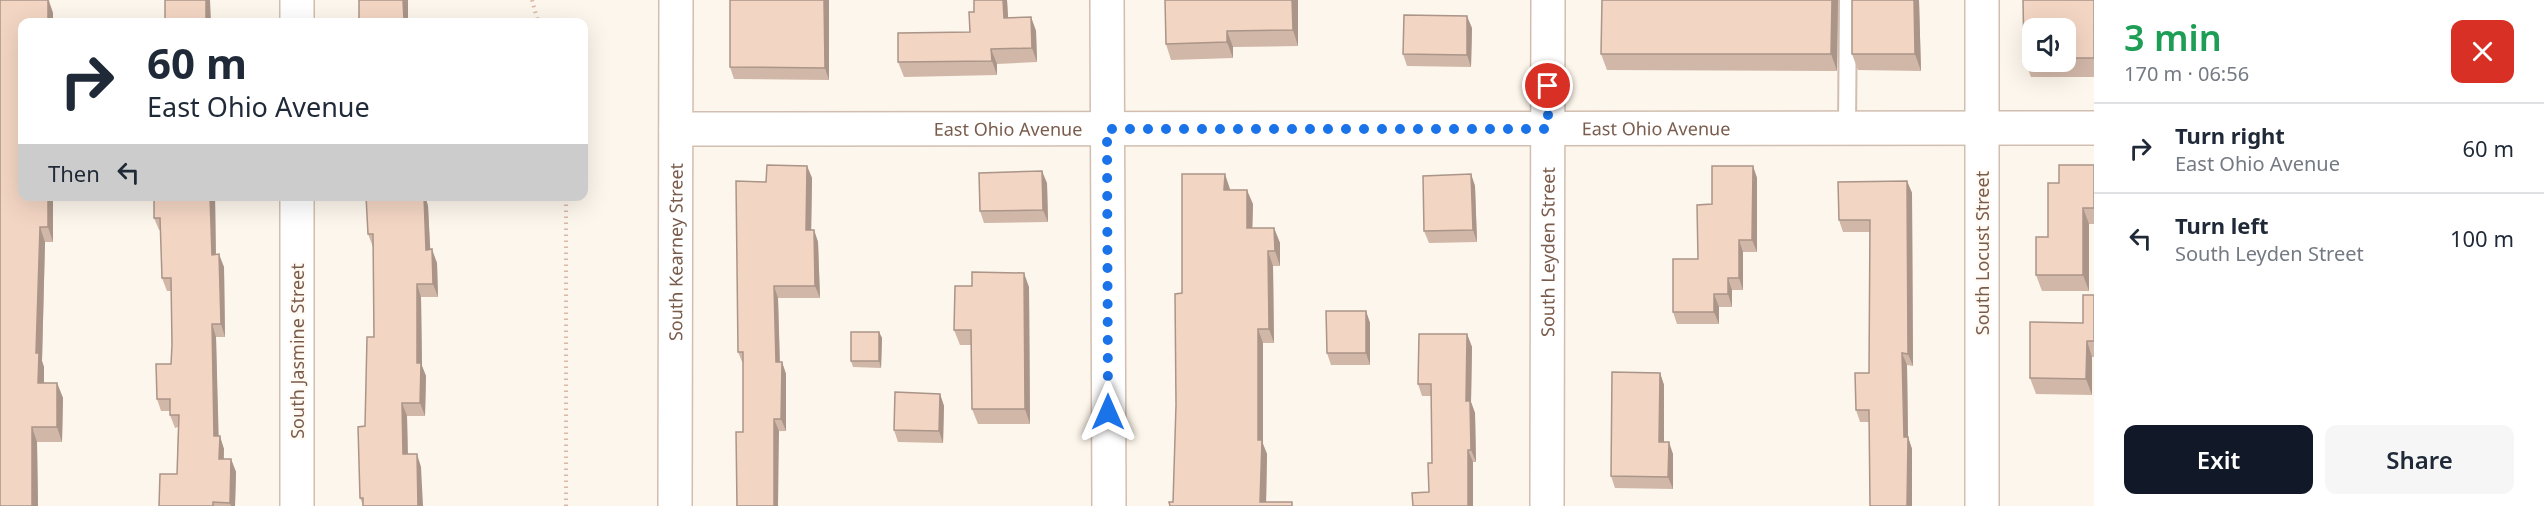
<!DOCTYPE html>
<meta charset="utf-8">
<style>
:root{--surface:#fff;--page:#f6f6f7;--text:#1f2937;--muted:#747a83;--line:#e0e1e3;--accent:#111827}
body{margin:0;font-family:"Noto Sans",sans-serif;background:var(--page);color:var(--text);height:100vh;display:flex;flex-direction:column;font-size:22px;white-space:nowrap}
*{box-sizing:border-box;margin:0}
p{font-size:20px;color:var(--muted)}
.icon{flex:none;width:33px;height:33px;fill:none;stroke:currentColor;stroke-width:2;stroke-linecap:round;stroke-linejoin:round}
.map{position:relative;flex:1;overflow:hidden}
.panel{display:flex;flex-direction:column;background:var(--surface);width:450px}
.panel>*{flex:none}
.hud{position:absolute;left:18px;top:18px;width:570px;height:183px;border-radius:12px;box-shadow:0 6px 24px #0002;background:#fff;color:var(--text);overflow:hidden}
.buttons{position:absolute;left:2022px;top:18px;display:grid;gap:12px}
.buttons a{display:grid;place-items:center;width:54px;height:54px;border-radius:12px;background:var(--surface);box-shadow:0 6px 24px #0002;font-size:30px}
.pin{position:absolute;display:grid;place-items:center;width:51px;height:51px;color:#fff;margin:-26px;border:3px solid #fff;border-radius:50%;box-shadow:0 2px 6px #0007}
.me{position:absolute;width:66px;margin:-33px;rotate:0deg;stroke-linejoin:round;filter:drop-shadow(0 0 4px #0008)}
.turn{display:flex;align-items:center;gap:21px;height:126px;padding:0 30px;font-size:27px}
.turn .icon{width:78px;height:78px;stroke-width:2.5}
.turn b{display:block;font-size:42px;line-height:51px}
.then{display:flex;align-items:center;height:57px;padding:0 30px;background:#0003;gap:12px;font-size:22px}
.round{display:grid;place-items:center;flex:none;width:63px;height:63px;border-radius:12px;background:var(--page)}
.head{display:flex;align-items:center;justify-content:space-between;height:102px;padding:0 30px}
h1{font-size:36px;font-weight:600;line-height:45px;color:#1e9e55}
.primary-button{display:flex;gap:12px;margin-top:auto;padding:12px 30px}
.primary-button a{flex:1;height:69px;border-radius:12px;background:var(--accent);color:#fff;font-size:24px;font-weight:600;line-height:69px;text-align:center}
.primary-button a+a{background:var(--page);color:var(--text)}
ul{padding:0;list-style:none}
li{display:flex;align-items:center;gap:18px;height:90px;padding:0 30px;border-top:2px solid var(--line)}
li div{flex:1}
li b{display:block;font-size:22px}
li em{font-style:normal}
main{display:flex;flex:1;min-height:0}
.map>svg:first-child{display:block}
</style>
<main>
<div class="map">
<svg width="2094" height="506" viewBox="0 0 2094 506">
<rect width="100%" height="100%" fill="#fdf6ec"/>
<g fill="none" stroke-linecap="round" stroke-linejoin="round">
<!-- service casing -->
<g stroke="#d1beb0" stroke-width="20">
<path id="service" d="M 1847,128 L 1848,0"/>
</g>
<!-- minor casing -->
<g stroke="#d1beb0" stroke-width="36">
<g id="minor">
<path d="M 1107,0 L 1109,506"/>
<path d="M 1982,0 L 1982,506"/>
<path d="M 297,22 L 297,0"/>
<path id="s1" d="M 676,129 L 2094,128"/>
<path d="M 297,506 L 297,196"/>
<path id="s2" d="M 1547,506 L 1548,0"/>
</g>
</g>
<!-- tertiary casing -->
<g stroke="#d1beb0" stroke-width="36">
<g id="tertiary">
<path id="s3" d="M 675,506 L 676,0"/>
</g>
</g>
<!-- path -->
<path stroke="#d9b8a5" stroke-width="4" stroke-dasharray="1.5 4.5" stroke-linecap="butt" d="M 532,0 L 538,22
M 566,506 L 566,196"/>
<!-- service -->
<use href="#service" stroke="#fff" stroke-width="16"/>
<!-- minor -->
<use href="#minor" stroke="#fff" stroke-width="33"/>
<!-- tertiary -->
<use href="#tertiary" stroke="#fff" stroke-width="33"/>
</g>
<!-- wall -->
<path fill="#d1b7a8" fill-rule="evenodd" d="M 0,0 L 49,0 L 53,13 L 22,22 L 22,196 L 53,196 L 53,242 L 45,242 L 42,361 L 44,367 L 44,383 L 57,383 L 63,398 L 62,442 L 37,442 L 38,506 L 0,506 Z
M 829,0 L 829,80 L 734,79 L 730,67 Z
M 974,0 L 1007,0 L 1008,18 L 1031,17 L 1036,31 L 1037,62 L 997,64 L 997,75 L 904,77 L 898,62 L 970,32 L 974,12 Z
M 1298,0 L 1298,46 L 1233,47 L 1233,58 L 1171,60 L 1166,44 Z
M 1602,0 L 1838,0 L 1837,71 L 1607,70 L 1601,54 Z
M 1919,0 L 1921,71 L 1858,70 L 1852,54 Z
M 2023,0 L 2094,0 L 2094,77 L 2031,77 L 2024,58 ZM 2032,28 L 2066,28 L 2066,62 L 2032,62 Z
M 1472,28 L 1471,67 L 1407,66 L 1403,54 Z
M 2094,165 L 2094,224 L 2089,224 L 2089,291 L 2042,291 L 2036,275 L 2048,237 L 2059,183 Z
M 807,166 L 812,178 L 811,230 L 814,230 L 818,242 L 820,298 L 778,298 L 780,362 L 782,362 L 786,374 L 786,431 L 743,432 L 743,364 L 738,352 L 766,182 Z
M 1753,166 L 1757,178 L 1757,252 L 1743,252 L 1743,290 L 1732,290 L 1732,307 L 1719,307 L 1719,324 L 1677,324 L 1673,312 L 1698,259 L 1712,204 Z
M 1471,174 L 1475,186 L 1477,242 L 1429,243 L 1424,231 Z
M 1907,181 L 1912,193 L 1913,366 L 1907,365 L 1908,437 L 1912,449 L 1869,422 L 1860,422 L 1856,410 L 1869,373 L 1870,232 L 1843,232 L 1839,220 Z
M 1047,183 L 1048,222 L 984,223 L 980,211 Z
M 154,196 L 215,196 L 216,254 L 224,267 L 225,337 L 216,337 L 218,436 L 224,449 L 224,459 L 231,459 L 236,472 L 235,506 L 159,506 L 177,474 L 178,427 L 175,428 L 170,415 L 170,411 L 161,411 L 157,399 L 171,364 L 172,345 L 171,291 L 167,291 L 162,278 L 161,230 L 159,230 L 154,218 Z
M 366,196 L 425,196 L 428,206 L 430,249 L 437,263 L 438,297 L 421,297 L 422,366 L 426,376 L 425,416 L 407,416 L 408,454 L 421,467 L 363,505 L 360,498 L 365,426 L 374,337 L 373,247 L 368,234 Z
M 1253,204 L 1252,228 L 1274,228 L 1280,243 L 1280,266 L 1273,266 L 1274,343 L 1263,343 L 1263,444 L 1267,454 L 1266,502 L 1173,502 L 1182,293 Z
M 972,286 L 1029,287 L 1030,424 L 978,424 L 972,409 L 972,345 L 960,345 L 954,330 Z
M 2094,295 L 2094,357 L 2092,357 L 2092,395 L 2036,394 L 2030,378 L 2083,323 Z
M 1366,311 L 1370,323 L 1370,365 L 1331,365 L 1327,353 Z
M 879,332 L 882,338 L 881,368 L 853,367 L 851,361 Z
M 1467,334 L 1472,347 L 1471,402 L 1475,413 L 1476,462 L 1473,462 L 1429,492 L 1432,463 L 1431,396 L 1422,396 L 1418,384 Z
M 1660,373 L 1664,385 L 1664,442 L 1673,454 L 1673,489 L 1615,488 L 1611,476 Z
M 940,394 L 944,406 L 943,443 L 898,442 L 894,430 Z"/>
<!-- shaded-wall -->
<path fill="#aa9588" d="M 48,0 L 53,13 L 53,22 L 48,22 Z
M 206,0 L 210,0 L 211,22 L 206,22 Z
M 403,0 L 408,0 L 408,22 L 404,20 Z
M 824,0 L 829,0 L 829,80 L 825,68 Z
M 1003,0 L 1007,0 L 1009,32 L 1004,18 Z
M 1292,0 L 1298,0 L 1298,46 L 1293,30 Z
M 1832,0 L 1838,0 L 1837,71 L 1831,54 Z
M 1914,0 L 1919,0 L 1921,71 L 1915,54 Z
M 1467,16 L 1472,28 L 1471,67 L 1467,55 Z
M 1031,17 L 1036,31 L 1037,62 L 1032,48 Z
M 1227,31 L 1233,47 L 1233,58 L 1227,42 Z
M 991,49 L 997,64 L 997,75 L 992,61 Z
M 807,166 L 812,178 L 811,242 L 806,230 Z
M 1753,166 L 1757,178 L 1757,252 L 1752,240 Z
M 1042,171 L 1047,183 L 1048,222 L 1043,210 Z
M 1225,174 L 1230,189 L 1230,204 L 1224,190 Z
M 1471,174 L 1475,186 L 1477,242 L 1473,230 Z
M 1907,181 L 1912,193 L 1913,366 L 1908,354 Z
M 1247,190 L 1253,204 L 1252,243 L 1247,228 Z
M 48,196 L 53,196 L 53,242 L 48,227 Z
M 210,196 L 215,196 L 216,267 L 212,255 Z
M 424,196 L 425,196 L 428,206 L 431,263 L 426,250 Z
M 2083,208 L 2089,224 L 2089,291 L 2083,275 Z
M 40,227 L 45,242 L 42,361 L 44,367 L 44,397 L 38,383 L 36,353 Z
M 1274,228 L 1280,243 L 1280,266 L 1275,251 Z
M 814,230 L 818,242 L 820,298 L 815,286 Z
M 1739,240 L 1743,252 L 1743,290 L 1739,278 Z
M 432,249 L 437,263 L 438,297 L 433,284 Z
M 1268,251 L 1273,266 L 1274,343 L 1269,329 Z
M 219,254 L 224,267 L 225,337 L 221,324 Z
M 1024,273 L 1029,287 L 1030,424 L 1025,409 Z
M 1728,278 L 1732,290 L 1732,307 L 1728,294 Z
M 417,284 L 421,297 L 422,366 L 426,376 L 425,416 L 420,403 L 417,363 Z
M 774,286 L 778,298 L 780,374 L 776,362 Z
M 1714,294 L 1719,307 L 1719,324 L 1714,312 Z
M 1366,311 L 1370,323 L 1370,365 L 1366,353 Z
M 212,324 L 216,337 L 219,448 L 214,436 Z
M 1258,329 L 1263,343 L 1263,444 L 1267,454 L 1266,506 L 1260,502 L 1258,440 Z
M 879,332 L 882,338 L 881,368 L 879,361 Z
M 1467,334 L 1472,347 L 1471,402 L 1475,413 L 1476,462 L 1471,450 L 1466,401 Z
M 2087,341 L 2092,357 L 2092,395 L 2086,379 Z
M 1902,353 L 1907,365 L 1908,437 L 1912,449 L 1912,506 L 1907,506 L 1904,437 Z
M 782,362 L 786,374 L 786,431 L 781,419 Z
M 1660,373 L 1664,385 L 1664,454 L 1659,442 Z
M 57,383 L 63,398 L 62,442 L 57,427 Z
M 940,394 L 944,406 L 943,443 L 939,431 Z
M 402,403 L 407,416 L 408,468 L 403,454 Z
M 774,419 L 779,431 L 778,506 L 774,506 Z
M 32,427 L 37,442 L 38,506 L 32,506 Z
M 220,436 L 224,449 L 223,471 L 219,459 Z
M 1669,442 L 1673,454 L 1673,489 L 1668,477 Z
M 1468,450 L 1473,462 L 1473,506 L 1468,506 Z
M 417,454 L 421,467 L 423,506 L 418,506 Z
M 231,459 L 236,472 L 235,506 L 231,506 L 230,503 Z"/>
<!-- building -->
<path fill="#f3d5c3" stroke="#aa9588" stroke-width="1.5" d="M 0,0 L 48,0 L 48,22 L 22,22 L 22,196 L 48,196 L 48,227 L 40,227 L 36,353 L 39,353 L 38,383 L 57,383 L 57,427 L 32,427 L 32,506 L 0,506 Z
M 165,0 L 206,0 L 206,22 L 165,22 Z
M 359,0 L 403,0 L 404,20 L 417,19 L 417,22 L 359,22 Z
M 730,0 L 824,0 L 825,68 L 730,67 Z
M 974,0 L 1003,0 L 1004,18 L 1031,17 L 1032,48 L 991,49 L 992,61 L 898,62 L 898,33 L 970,32 L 969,12 L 974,12 Z
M 1165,0 L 1292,0 L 1293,30 L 1227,31 L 1227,42 L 1166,44 Z
M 1602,0 L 1832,0 L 1831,54 L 1601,54 Z
M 1852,0 L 1914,0 L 1915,54 L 1852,54 Z
M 2023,0 L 2094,0 L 2094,58 L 2066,58 L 2066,28 L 2032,28 L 2032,58 L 2024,58 Z
M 1404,15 L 1467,16 L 1467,55 L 1403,54 Z
M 767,165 L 807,166 L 806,230 L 814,230 L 815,286 L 774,286 L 776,362 L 782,362 L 781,419 L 774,419 L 774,506 L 737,506 L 736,432 L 743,432 L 743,352 L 738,352 L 736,181 L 766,182 Z
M 2059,165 L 2094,165 L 2094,208 L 2083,208 L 2083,275 L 2036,275 L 2036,237 L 2048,237 L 2048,183 L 2059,183 Z
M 1712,166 L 1753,166 L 1752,240 L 1739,240 L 1739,278 L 1728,278 L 1728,294 L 1714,294 L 1714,312 L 1673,312 L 1673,259 L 1698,259 L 1697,205 L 1712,204 Z
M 1042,171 L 1043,210 L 980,211 L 979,173 Z
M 1182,174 L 1225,174 L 1224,190 L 1247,190 L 1247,228 L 1274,228 L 1275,251 L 1268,251 L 1269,329 L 1258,329 L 1258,440 L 1262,440 L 1260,502 L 1292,502 L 1292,506 L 1170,506 L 1169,502 L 1173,502 L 1176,405 L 1175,294 L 1182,293 Z
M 1471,174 L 1473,230 L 1424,231 L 1423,176 Z
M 1907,181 L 1908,354 L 1902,353 L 1904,437 L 1908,437 L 1907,506 L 1870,506 L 1869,410 L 1856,410 L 1855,373 L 1869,373 L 1870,220 L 1839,220 L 1838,182 Z
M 154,196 L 210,196 L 212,255 L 219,254 L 221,324 L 212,324 L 214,436 L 220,436 L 219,459 L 231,459 L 230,503 L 213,502 L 213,506 L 159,506 L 160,474 L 177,474 L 179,415 L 170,415 L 170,399 L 157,399 L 156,364 L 171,364 L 172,345 L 171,278 L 162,278 L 160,218 L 154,218 Z
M 366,196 L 424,196 L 426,250 L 432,249 L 433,284 L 417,284 L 417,363 L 421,363 L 420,403 L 402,403 L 403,454 L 417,454 L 418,506 L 363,506 L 363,498 L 360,498 L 358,427 L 365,426 L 367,337 L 374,337 L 373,234 L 368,234 Z
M 972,272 L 1024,273 L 1025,409 L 972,409 L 971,330 L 954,330 L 955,286 L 972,286 Z
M 2083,295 L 2094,295 L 2094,341 L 2087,341 L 2086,379 L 2030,378 L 2030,322 L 2083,323 Z
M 1326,311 L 1366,311 L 1366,353 L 1327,353 Z
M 851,332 L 879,332 L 879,361 L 851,361 Z
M 1419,334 L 1467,334 L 1466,401 L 1470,401 L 1471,450 L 1468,450 L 1468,506 L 1413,506 L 1412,493 L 1429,492 L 1428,463 L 1432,463 L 1431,384 L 1418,384 Z
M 1612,372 L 1660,373 L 1659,442 L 1669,442 L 1668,477 L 1611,476 Z
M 895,392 L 940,394 L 939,431 L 894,430 Z"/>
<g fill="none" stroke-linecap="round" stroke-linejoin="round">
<!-- route -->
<path stroke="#1a73e8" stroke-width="10" stroke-dasharray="0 18" d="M 1108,412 L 1107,129 L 1548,129 L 1548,86"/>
</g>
<g text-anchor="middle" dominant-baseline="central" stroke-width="4.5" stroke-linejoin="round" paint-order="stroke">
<!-- street labels -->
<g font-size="18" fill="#7a5c4d" stroke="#fffaf3">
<text stroke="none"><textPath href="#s1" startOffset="332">East Ohio Avenue</textPath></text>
<text stroke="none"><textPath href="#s1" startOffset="980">East Ohio Avenue</textPath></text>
<text stroke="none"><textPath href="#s3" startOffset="254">South Kearney Street</textPath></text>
<text stroke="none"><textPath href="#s2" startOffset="254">South Leyden Street</textPath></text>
<text transform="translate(1982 253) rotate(-90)">South Locust Street</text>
<text transform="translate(297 351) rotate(-90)">South Jasmine Street</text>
</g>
</g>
</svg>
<div class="buttons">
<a><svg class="icon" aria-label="sound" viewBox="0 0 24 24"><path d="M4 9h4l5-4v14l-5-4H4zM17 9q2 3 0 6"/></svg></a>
</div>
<div class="pin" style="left:1548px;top:86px;background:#d93025"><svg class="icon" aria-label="arrive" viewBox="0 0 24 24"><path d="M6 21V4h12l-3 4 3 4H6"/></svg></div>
<svg class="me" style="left:1108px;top:412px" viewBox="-20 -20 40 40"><path d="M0-17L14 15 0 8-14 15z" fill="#1a73e8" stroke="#fff" stroke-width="4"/></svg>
<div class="hud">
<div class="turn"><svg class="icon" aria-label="right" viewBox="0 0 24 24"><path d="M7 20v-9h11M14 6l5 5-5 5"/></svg><div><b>60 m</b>East Ohio Avenue</div></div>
<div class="then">Then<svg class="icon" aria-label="left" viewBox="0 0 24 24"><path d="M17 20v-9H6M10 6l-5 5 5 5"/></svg></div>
</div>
</div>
<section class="panel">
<div class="head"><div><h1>3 min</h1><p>170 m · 06:56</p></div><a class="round" style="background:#d93025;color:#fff"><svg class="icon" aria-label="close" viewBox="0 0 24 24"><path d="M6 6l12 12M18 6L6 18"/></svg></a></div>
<ul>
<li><svg class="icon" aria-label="right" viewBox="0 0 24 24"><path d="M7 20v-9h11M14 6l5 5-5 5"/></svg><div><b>Turn right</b><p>East Ohio Avenue</p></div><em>60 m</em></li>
<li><svg class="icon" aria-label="left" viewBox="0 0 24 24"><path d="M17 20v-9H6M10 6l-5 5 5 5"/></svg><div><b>Turn left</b><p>South Leyden Street</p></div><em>100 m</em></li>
</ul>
<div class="primary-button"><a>Exit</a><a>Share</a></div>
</section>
</main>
